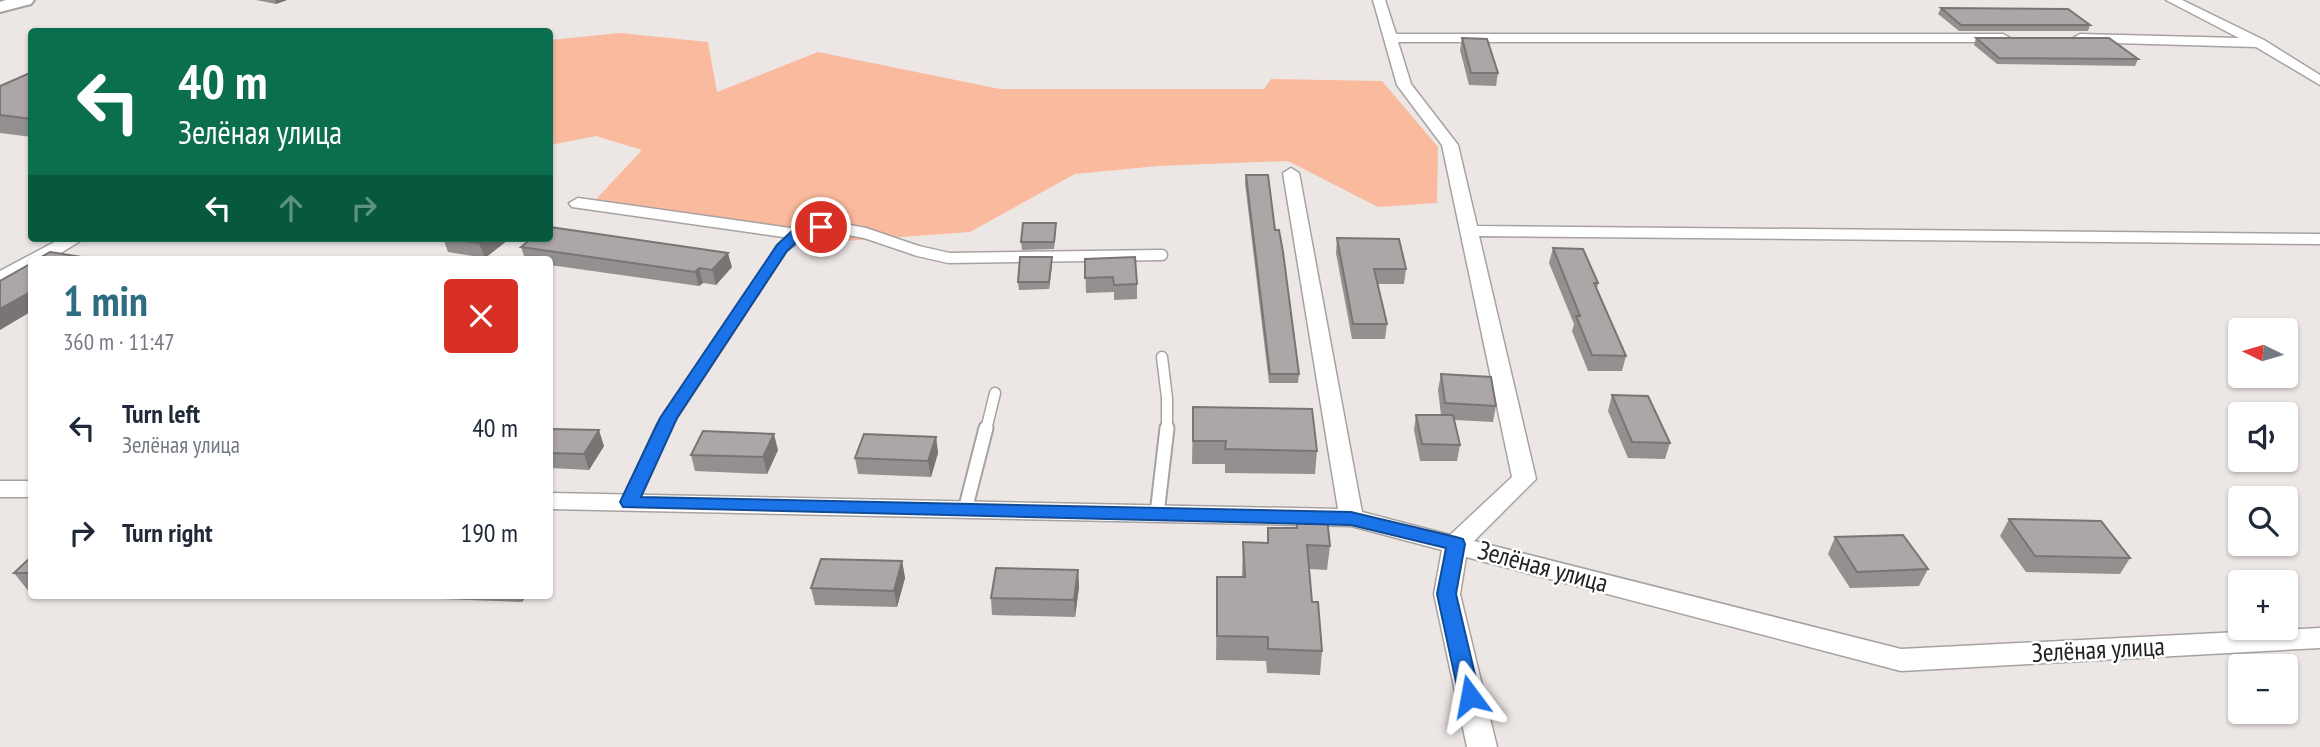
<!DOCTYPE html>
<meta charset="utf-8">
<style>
:root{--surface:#fff;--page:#f6f6f7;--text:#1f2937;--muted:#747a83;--accent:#2e6c82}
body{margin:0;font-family:"PT Sans Narrow",sans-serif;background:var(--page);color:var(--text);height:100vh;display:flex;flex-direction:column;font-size:26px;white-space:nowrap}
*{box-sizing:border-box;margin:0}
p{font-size:23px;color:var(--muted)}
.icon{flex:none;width:38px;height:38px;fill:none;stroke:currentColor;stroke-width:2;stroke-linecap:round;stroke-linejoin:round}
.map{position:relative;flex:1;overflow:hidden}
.sheet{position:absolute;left:28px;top:256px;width:525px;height:343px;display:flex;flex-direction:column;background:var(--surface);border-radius:7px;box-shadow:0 2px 5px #0004}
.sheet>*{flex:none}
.guide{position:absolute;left:28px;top:28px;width:525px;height:214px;border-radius:7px;box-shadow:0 2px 5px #0004;background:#0b6e4f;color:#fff;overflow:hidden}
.needle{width:46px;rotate:275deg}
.controls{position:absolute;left:2228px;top:318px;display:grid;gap:14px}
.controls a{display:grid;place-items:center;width:70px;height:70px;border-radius:7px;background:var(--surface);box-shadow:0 2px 5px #0004;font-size:35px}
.pin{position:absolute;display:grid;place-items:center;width:60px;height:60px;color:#fff;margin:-30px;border:4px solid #fff;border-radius:50%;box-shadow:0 2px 7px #0007}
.me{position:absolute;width:77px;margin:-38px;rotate:347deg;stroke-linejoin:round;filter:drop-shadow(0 0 5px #0008)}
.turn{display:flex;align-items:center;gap:24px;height:147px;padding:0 35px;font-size:32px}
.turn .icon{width:91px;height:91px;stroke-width:2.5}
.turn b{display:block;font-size:49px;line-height:60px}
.lanes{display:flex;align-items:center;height:66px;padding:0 35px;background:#0003;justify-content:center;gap:35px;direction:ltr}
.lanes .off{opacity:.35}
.round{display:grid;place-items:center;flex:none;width:74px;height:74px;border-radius:7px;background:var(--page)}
.summary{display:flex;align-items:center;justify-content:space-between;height:119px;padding:0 35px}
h1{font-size:42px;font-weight:700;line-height:52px;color:var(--accent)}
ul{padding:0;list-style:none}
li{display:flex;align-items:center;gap:21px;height:105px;padding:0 35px}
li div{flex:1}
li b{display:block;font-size:26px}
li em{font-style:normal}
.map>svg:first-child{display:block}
</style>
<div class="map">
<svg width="2320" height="747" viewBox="0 0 2320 747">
<rect width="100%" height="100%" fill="#ece7e5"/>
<!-- green -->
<path fill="#faba9d" d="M 620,33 L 708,42 L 717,92 L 818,52 L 1000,89 L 1264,89 L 1271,79 L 1382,81 L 1438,147 L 1437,203 L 1378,207 L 1288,161 L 1158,166 L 1075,174 L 970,232 L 818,243 L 588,208 L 642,150 L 596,136 L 550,145 L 550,40 Z"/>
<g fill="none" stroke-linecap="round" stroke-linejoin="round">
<!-- service-far1 casing -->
<g stroke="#a7a2a0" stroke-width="13">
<path id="service-far1" d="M 1162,357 L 1167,398 L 1167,430
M 663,430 L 782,248 L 800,235 L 816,229 L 833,227 L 865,233 L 918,251 L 949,258 L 1162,255
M 986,430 L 995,393"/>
</g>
<!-- service casing -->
<g stroke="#a7a2a0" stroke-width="17">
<path id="service" d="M 629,502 L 663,428
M 965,510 L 986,428
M 1157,514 L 1167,428"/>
</g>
<!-- minor casing -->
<g stroke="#a7a2a0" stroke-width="3">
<path id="minor" d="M 1373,0 L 1385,0 L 1396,34 L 2003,34 L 2010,38 L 2003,42 L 1398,42 L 1411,84 L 1458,145 L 1477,226 L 2320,234 L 2320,244 L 1479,236 L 1536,479 L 1474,541 L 1901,649 L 2320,628 L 2320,648 L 1901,671 L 1466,557 L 1460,594 L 1497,747 L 1467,747 L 1434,594 L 1442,550 L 1351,526 L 550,509 L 550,493 L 1338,509 L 1283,173 L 1291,168 L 1299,173 L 1362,512 L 1450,535 L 1512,477 L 1442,145 L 1397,85 Z
M 2166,0 L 2182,0 L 2264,40 L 2320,75 L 2320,85 L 2256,47 L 2080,42 L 2073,38 L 2080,34 L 2239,38 Z
M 578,198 L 797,229 L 806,234 L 797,239 L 572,207 L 569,203 Z
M 62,238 L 85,238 L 51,259 L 32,259 L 32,270 L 0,285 L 0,271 Z
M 0,481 L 32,481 L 32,497 L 0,497 Z"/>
</g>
<!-- secondary casing -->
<g stroke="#a7a2a0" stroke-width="4">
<path id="secondary" d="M 6,0 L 34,0 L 31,4 L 0,12 L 0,2 Z"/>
</g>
<!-- service-far1 -->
<use href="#service-far1" stroke="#fff" stroke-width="10"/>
<!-- service -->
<use href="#service" stroke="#fff" stroke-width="13"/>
<!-- minor -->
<use href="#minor" fill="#fff" fill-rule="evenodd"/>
<!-- secondary -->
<use href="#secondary" fill="#fff" fill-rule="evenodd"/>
</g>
<!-- wall -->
<path fill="#94908f" d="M 256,0 L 287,0 L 276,4 Z
M 1941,8 L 2090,25 L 2088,31 L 1959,31 L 1938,14 Z
M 1462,38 L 1498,73 L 1496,86 L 1469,85 L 1460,50 Z
M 1976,38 L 2138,59 L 2135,66 L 1997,64 L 1974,45 Z
M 32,72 L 32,137 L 0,133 L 0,86 Z
M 1246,175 L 1299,374 L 1298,383 L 1269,383 L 1245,183 Z
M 1056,231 L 1054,249 L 1022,250 L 1021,242 Z
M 443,238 L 507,238 L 508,240 L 485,258 L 448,252 Z
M 1337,238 L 1406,269 L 1404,284 L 1377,284 L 1387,324 L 1385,339 L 1352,339 L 1336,253 Z
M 521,247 L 732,267 L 716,285 L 703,283 L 699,286 L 550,265 L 550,259 L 525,259 Z
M 1553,248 L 1598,283 L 1597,289 L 1626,356 L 1622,371 L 1588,371 L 1572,331 L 1574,324 L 1549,263 Z
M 1052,257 L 1052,264 L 1049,289 L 1019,290 L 1018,282 Z
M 1085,259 L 1137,284 L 1137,299 L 1114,300 L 1114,292 L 1086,293 Z
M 1441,374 L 1496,406 L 1493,422 L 1454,420 L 1460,445 L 1457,461 L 1420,461 L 1414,430 L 1416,415 L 1441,415 L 1438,390 Z
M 1612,395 L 1670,443 L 1665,459 L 1628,458 L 1608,411 Z
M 1193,407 L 1317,451 L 1315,474 L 1225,473 L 1225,464 L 1192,464 Z
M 550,429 L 604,446 L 589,470 L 550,468 Z
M 936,437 L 938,453 L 931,477 L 858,474 L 855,458 Z
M 778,450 L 767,474 L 695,471 L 691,455 Z
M 1297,518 L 1330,546 L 1327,570 L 1309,569 L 1312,602 L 1322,651 L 1320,675 L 1267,673 L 1266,661 L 1216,660 L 1217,577 L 1242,577 L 1243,542 L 1267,543 L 1268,528 L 1296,528 Z
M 2009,519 L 2130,558 L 2120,574 L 2026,572 L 2000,536 Z
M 1835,537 L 1928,569 L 1919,586 L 1850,588 L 1828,554 Z
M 32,556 L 32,593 L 30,593 L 14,573 Z
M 902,561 L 905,578 L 897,607 L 815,605 L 811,588 Z
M 1078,570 L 1079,587 L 1075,617 L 992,615 L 991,598 Z
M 440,595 L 526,595 L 522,602 L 442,599 Z"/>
<!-- shaded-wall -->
<path fill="#787574" d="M 275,0 L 287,0 L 276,4 Z
M 486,238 L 507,238 L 508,240 L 485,258 L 479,243 Z
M 728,253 L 732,267 L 716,285 L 712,270 Z
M 1052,257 L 1052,264 L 1049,289 L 1049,282 Z
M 699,268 L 703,283 L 699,286 L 695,272 Z
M 32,291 L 32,311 L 0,330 L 0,309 Z
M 599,430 L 604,446 L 589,470 L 584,454 Z
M 774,434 L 778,450 L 767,474 L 763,457 Z
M 936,437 L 938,453 L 931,477 L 928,461 Z
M 902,561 L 905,578 L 897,607 L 894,591 Z
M 1078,570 L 1079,587 L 1075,617 L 1074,600 Z
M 520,595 L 526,595 L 522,602 Z"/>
<!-- building -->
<path fill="#aca7a6" stroke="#787574" stroke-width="2" d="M 1941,8 L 2068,9 L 2090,25 L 1961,25 Z
M 1462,38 L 1487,39 L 1498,73 L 1471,73 Z
M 1976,38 L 2109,38 L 2138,59 L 1999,58 Z
M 32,72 L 32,119 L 0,115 L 0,86 Z
M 1246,175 L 1268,175 L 1275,230 L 1279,230 L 1283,252 L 1299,374 L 1270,374 Z
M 1023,223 L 1056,223 L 1054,242 L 1021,242 Z
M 550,227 L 728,253 L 712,270 L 699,268 L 695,272 L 521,247 L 532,238 L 550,238 Z
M 443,238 L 486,238 L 479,243 Z
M 1337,238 L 1399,239 L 1406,269 L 1374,269 L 1387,324 L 1353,324 Z
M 1553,248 L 1583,249 L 1598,283 L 1594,283 L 1626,356 L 1592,355 L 1576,316 L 1580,316 Z
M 50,252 L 88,258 L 86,259 L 38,259 Z
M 1020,257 L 1052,257 L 1049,282 L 1018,282 Z
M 1135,257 L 1137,284 L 1114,285 L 1113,277 L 1085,278 L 1085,259 Z
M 32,263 L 32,291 L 0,309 L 0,281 Z
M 1441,374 L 1491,377 L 1496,406 L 1445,403 Z
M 1612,395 L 1648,396 L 1670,443 L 1632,442 Z
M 1193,407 L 1312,409 L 1317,451 L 1225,449 L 1226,441 L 1193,441 Z
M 1416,415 L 1453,415 L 1460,445 L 1422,444 Z
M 550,429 L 599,430 L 584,454 L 550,453 Z
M 703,431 L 774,434 L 763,457 L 691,455 Z
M 864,434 L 936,437 L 928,461 L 855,458 Z
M 1297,518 L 1327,518 L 1330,546 L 1307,545 L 1312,602 L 1318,602 L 1322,651 L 1268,649 L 1268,637 L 1217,636 L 1217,577 L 1245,577 L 1243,542 L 1268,543 L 1268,528 L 1297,528 Z
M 2009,519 L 2101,521 L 2130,558 L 2035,556 Z
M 1903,535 L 1928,569 L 1857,572 L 1835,537 Z
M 32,556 L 32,573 L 14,573 Z
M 821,559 L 902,561 L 894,591 L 811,588 Z
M 996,568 L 1078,570 L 1074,600 L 991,598 Z"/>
<!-- route -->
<path fill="#1a73e8" stroke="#114b97" stroke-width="2" d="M 821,223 L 828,227 L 826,230 L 802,237 L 787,251 L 677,418 L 641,497 L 1351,512 L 1456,537 L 1463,539 L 1465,544 L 1456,594 L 1480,696 L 1477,702 L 1470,705 L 1462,702 L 1459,696 L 1437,594 L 1446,548 L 1351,525 L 623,507 L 620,502 L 660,418 L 777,245 L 792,231 Z"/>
<g text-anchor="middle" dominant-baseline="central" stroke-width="5" stroke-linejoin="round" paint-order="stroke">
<!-- street labels -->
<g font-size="26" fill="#242221" stroke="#fff">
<text transform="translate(1543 566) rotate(15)">Зелёная улица</text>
<text transform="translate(2098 649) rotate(-3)">Зелёная улица</text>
</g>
</g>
</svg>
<div class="controls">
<a><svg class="needle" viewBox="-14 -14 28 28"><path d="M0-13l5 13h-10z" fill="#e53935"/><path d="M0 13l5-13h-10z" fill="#747a83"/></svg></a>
<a><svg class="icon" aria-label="sound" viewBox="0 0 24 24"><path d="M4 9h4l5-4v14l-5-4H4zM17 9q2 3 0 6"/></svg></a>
<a><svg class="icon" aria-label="search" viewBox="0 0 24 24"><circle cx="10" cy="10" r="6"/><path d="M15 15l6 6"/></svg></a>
<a>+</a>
<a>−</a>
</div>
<div class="pin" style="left:821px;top:227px;background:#d93025"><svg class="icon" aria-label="arrive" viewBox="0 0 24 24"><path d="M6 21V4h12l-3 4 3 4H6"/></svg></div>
<svg class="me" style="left:1470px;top:696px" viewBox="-20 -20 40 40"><path d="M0-17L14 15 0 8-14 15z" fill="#1a73e8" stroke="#fff" stroke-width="4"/></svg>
<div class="guide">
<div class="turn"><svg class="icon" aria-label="left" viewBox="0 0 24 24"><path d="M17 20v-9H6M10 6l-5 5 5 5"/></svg><div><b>40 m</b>Зелёная улица</div></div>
<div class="lanes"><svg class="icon" aria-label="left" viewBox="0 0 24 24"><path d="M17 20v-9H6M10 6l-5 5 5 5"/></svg><svg class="icon off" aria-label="ahead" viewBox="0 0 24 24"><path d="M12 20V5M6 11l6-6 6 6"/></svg><svg class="icon off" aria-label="right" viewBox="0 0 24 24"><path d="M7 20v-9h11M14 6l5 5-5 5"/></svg></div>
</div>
<section class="sheet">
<div class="summary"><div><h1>1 min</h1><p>360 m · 11:47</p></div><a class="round" style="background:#d93025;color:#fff"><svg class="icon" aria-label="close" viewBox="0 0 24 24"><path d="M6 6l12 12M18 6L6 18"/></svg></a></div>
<ul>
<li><svg class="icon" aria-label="left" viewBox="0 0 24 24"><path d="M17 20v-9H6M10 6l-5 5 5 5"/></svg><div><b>Turn left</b><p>Зелёная улица</p></div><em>40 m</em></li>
<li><svg class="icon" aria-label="right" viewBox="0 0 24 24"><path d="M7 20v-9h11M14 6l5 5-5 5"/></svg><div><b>Turn right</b></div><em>190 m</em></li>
</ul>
</section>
</div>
